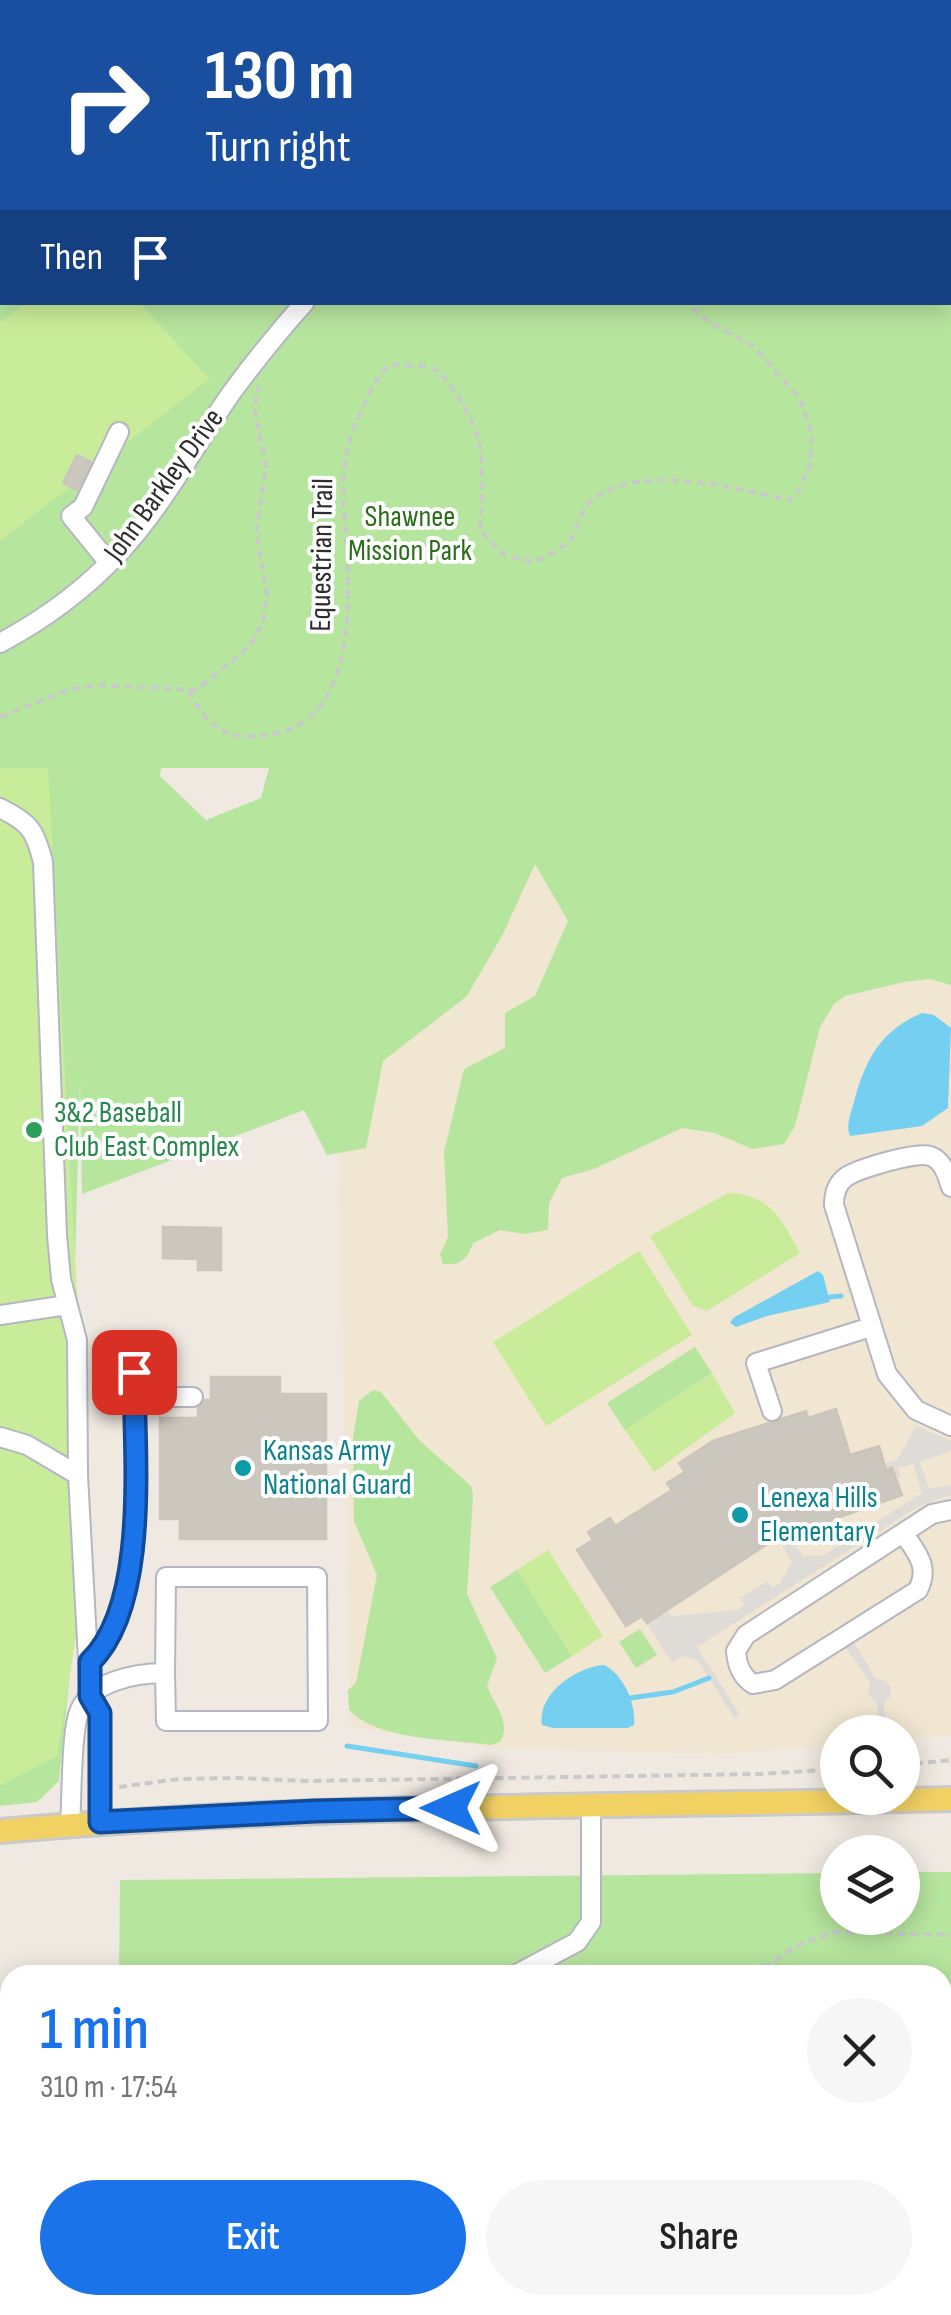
<!DOCTYPE html>
<meta charset="utf-8">
<style>
:root{--surface:#fff;--page:#f6f6f6;--text:#222;--muted:#767676;--accent:#1a73e8}
body{margin:0;font-family:"Sofia Sans Condensed",sans-serif;background:var(--page);color:var(--text);height:100vh;display:flex;flex-direction:column;font-size:38px;white-space:nowrap}
*{box-sizing:border-box;margin:0}
p{font-size:32px;color:var(--muted)}
.icon{flex:none;width:55px;height:55px;fill:none;stroke:currentColor;stroke-width:2;stroke-linecap:round;stroke-linejoin:round}
.map{position:relative;flex:1;overflow:hidden}
.panel{position:absolute;left:0px;top:1965px;width:952px;height:350px;display:flex;flex-direction:column;background:var(--surface);border-radius:30px 30px 0 0;box-shadow:0 5px 25px #0003}
.panel>*{flex:none}
.hud{position:absolute;left:0px;top:0px;width:952px;height:305px;box-shadow:0 5px 25px #0003;background:#1a4fa0;color:#fff;overflow:hidden}
.tools{position:absolute;left:820px;top:1715px;display:grid;gap:20px}
.tools a{display:grid;place-items:center;width:100px;height:100px;border-radius:50%;background:var(--surface);box-shadow:0 5px 25px #0003;font-size:50px}
.pin{position:absolute;display:grid;place-items:center;width:85px;height:85px;color:#fff;margin:-42px;border-radius:20px;box-shadow:0 5px 15px #0006}
.me{position:absolute;width:110px;margin:-55px;rotate:270deg;stroke-linejoin:round;filter:drop-shadow(0 0 8px #0008)}
.turn{display:flex;align-items:center;gap:35px;height:210px;padding:0 40px;font-size:45px}
.turn .icon{width:130px;height:130px;stroke-width:2.5}
.turn b{display:block;font-size:70px;line-height:85px}
.then{display:flex;align-items:center;height:95px;padding:0 40px;background:#0003;gap:20px;font-size:38px}
.round{display:grid;place-items:center;flex:none;width:105px;height:105px;border-radius:52px;background:var(--page)}
.head{display:flex;align-items:center;justify-content:space-between;height:170px;padding:0 40px}
h1{font-size:60px;font-weight:600;line-height:75px;color:var(--accent)}
.cta{display:flex;gap:20px;margin-top:auto;padding:20px 40px}
.cta a{flex:1;height:115px;border-radius:60px;background:var(--accent);color:#fff;font-size:40px;font-weight:600;line-height:115px;text-align:center}
.cta a+a{background:var(--page);color:var(--text)}
.map>svg:first-child{display:block}
</style>
<div class="map">
<svg width="951" height="2315" viewBox="0 0 951 2315">
<rect width="100%" height="100%" fill="#efe9e1"/>
<!-- education -->
<path fill="#f0e6d1" d="M 951,764 L 951,1735 L 903,1739 L 902,1732 L 838,1732 L 837,1745 L 718,1754 L 498,1748 L 351,1727 L 331,767 Z"/>
<!-- green -->
<path fill="#b6e59e" fill-rule="evenodd" d="M 0,0 L 951,0 L 951,985 L 930,979 L 904,982 L 845,996 L 834,1004 L 820,1027 L 795,1126 L 784,1144 L 752,1149 L 715,1133 L 682,1128 L 594,1169 L 562,1178 L 549,1203 L 548,1230 L 524,1234 L 500,1230 L 473,1243 C 467,1259 462,1265 443,1264 L 440,1254 L 448,1237 L 444,1152 L 464,1069 L 505,1048 L 505,1013 L 535,996 L 568,921 L 535,864 L 503,934 L 467,996 L 383,1061 L 366,1148 L 327,1155 L 304,1110 L 82,1194 L 80,1081 L 70,1443 L 72,1653 L 59,1781 L 37,1802 L 0,1806 ZM 2,2 L 950,2 L 950,302 L 2,302 ZM 161,768 L 269,768 L 261,798 L 206,820 L 160,776 Z
M 695,1347 L 712,1373 L 625,1430 L 607,1403 Z
M 373,1390 L 381,1392 L 419,1440 L 471,1486 L 473,1496 L 467,1594 L 497,1658 L 487,1686 C 494,1705 512,1722 500,1742 L 491,1745 C 449,1739 379,1741 349,1710 L 348,1690 L 356,1683 L 377,1575 L 354,1521 L 353,1438 L 359,1401 Z
M 517,1570 L 572,1656 L 545,1673 L 490,1587 Z
M 640,1629 L 657,1655 L 636,1668 L 619,1642 Z
M 903,1872 L 951,1872 L 951,2315 L 117,2315 L 117,2305 L 942,2305 L 942,1975 L 119,1975 L 120,1880 L 837,1873 L 838,1918 L 902,1918 Z"/>
<!-- pitch -->
<path fill="#c9ec9a" d="M 26,303 L 140,303 L 209,379 L 0,541 L 0,322 Z
M 0,768 L 48,768 L 88,1491 L 78,1624 L 57,1756 L 0,1786 Z
M 728,1193 C 772,1195 781,1219 800,1253 L 707,1311 L 693,1306 L 650,1236 Z
M 639,1251 L 692,1335 L 546,1426 L 493,1342 Z
M 712,1373 L 735,1413 L 654,1472 L 625,1430 Z
M 548,1550 L 603,1636 L 572,1656 L 517,1570 Z"/>
<!-- plaza -->
<path fill="#dfdcd8" d="M 916,1426 L 951,1441 L 951,1451 L 920,1462 L 929,1489 L 951,1485 L 951,1495 L 919,1506 L 697,1647 L 740,1715 L 735,1719 L 698,1661 L 683,1656 L 672,1663 L 647,1623 L 667,1610 L 671,1616 L 737,1610 L 744,1605 L 740,1598 L 768,1581 L 772,1587 L 780,1583 L 792,1562 L 780,1542 L 789,1536 L 803,1556 L 824,1555 L 922,1493 L 913,1464 L 898,1468 L 901,1477 L 896,1478 L 893,1469 L 886,1470 L 884,1464 L 898,1459 Z
M 854,1643 L 876,1679 L 886,1681 L 891,1688 L 890,1697 L 884,1703 L 886,1732 L 879,1732 L 877,1704 L 868,1694 L 870,1682 L 846,1648 Z"/>
<!-- water -->
<path fill="#75cff0" d="M 922,1013 L 934,1015 L 951,1028 L 948,1108 L 922,1126 L 850,1136 C 845,1124 852,1111 855,1098 C 866,1058 883,1029 922,1013 Z
M 818,1271 L 823,1275 L 830,1302 L 767,1316 L 736,1327 L 730,1323 L 733,1318 Z
M 604,1665 C 624,1675 636,1703 634,1725 L 628,1728 L 553,1728 L 542,1725 C 537,1694 576,1667 604,1665 Z"/>
<g fill="none" stroke-linecap="round" stroke-linejoin="round">
<!-- stream -->
<path stroke="#75cff0" stroke-width="5" d="M 830,1297 L 841,1296
M 630,1698 L 673,1692 L 709,1678
M 347,1746 L 476,1766"/>
</g>
<!-- building -->
<path fill="#cbc7bf" stroke="#cbc5ba" stroke-width="2.5" d="M 77,455 L 91,462 L 77,490 L 63,483 Z
M 163,1227 L 221,1228 L 221,1270 L 198,1270 L 198,1259 L 163,1258 Z
M 211,1377 L 280,1377 L 280,1394 L 326,1394 L 326,1539 L 180,1539 L 180,1519 L 160,1519 L 160,1418 L 198,1418 L 198,1408 L 205,1400 L 211,1400 Z
M 836,1409 L 850,1455 L 879,1446 L 886,1470 L 892,1468 L 902,1495 L 792,1534 L 779,1543 L 776,1538 L 647,1623 L 642,1616 L 626,1626 L 577,1550 L 593,1540 L 588,1532 L 610,1518 L 615,1526 L 672,1490 L 667,1483 L 685,1472 L 679,1463 L 713,1441 L 806,1411 L 808,1418 Z"/>
<g fill="none" stroke-linecap="round" stroke-linejoin="round">
<!-- minor casing -->
<g stroke="#b4b7c1" stroke-width="22">
<path id="minor" d="M 661,2 L 663,0
M 109,563 L 71,516 L 83,507 L 119,432
M 0,643 C 43,620 83,591 117,555 C 163,507 194,446 232,392 C 255,361 279,331 305,302
M 0,808 C 30,823 35,830 43,862 L 57,1235 L 61,1279 L 77,1340 L 78,1475 L 90,1696 L 100,1713 L 100,1822
M 951,1187 C 947,1175 943,1160 930,1156 C 916,1151 858,1169 846,1177 C 836,1184 834,1194 834,1205 L 887,1374 L 916,1410 L 951,1426
M 0,1315 L 67,1305
M 134,1397 L 193,1397
M 772,1411 L 756,1363 L 871,1327
M 0,1437 L 27,1445 L 78,1475
M 904,1534 C 917,1553 930,1567 918,1590 L 775,1680 L 753,1684 C 741,1676 737,1665 736,1651 L 746,1635 L 932,1514 L 951,1510
M 90,1662 C 150,1604 134,1451 134,1372
M 70,1825 C 72,1796 71,1740 78,1715 C 88,1681 136,1673 165,1673 L 166,1577 L 317,1577 L 318,1721 L 166,1721 L 165,1673
M 515,1975 L 577,1942 L 591,1922 L 591,1807
M 168,2305 L 175,2315
M 11,2315 L 18,2305
M 276,2315 L 286,2305"/>
</g>
<!-- major casing -->
<g stroke="#c9c9c9" stroke-width="28">
<path id="major" d="M 0,1831 C 316,1803 634,1807 951,1799"/>
</g>
<!-- path -->
<path stroke="#c9c9c9" stroke-width="4" stroke-dasharray="8 5" stroke-linecap="butt" d="M 394,0 L 396,2
M 824,0 L 825,2
M 123,2 L 125,0
M 461,2 L 462,0
M 0,90 L 2,89
M 189,691 C 201,714 215,735 244,736 C 373,742 347,576 343,493 C 342,471 347,445 355,425 C 362,410 372,384 383,371 C 389,364 396,364 404,365 C 412,366 426,365 434,369 C 448,375 471,417 476,432 C 486,463 481,498 480,530 L 504,555 L 535,562 C 545,556 562,550 569,542 C 579,529 578,513 591,501 C 640,461 734,489 790,500 L 799,490 L 811,462 L 811,432 L 800,399 L 754,347 L 702,317 L 687,302
M 0,717 L 68,690 L 96,685 L 196,690 L 242,653 L 253,642 L 263,621 L 267,593 L 256,533 L 266,466 L 254,408 L 259,386
M 902,1765 L 951,1760
M 119,1787 L 179,1779 L 238,1778 L 306,1781 L 762,1774 L 838,1769
M 753,1975 L 803,1942 L 837,1932 L 951,1935"/>
<!-- minor -->
<use href="#minor" stroke="#fff" stroke-width="18"/>
<!-- major -->
<use href="#major" stroke="#f2d163" stroke-width="22"/>
</g>
<g fill="none" stroke-linecap="round" stroke-linejoin="round">
<!-- route casing -->
<g stroke="#114b97" stroke-width="25">
<path id="route" d="M 134,1372 C 134,1452 150,1603 90,1662 L 90,1696 L 100,1713 L 100,1822 L 315,1811 L 451,1808"/>
</g>
<!-- route -->
<use href="#route" stroke="#1a73e8" stroke-width="18"/>
</g>
<!-- markers -->
<circle fill="#2e9e5b" stroke="#fff" stroke-width="4" cx="34" cy="1130" r="10"/>
<g fill="#0f9aa8" stroke="#fff" stroke-width="4">
<circle cx="243" cy="1468" r="10"/>
<circle cx="740" cy="1515" r="10"/>
</g>
<g text-anchor="middle" dominant-baseline="central" stroke-width="8" stroke-linejoin="round" paint-order="stroke">
<!-- street labels -->
<g font-size="30" fill="#2e2e2e" stroke="#fff">
<text transform="translate(164 485) rotate(-54)">John Barkley Drive</text>
<text transform="translate(322 555) rotate(-89)">Equestrian Trail</text>
</g>
<!-- park labels -->
<g font-size="30" fill="#2c6e1b" stroke="#fff">
<text x="410" y="517">Shawnee<tspan x="410" dy="34">Mission Park</tspan></text>
</g>
<!-- leisure labels -->
<g font-size="30" fill="#27864d" stroke="#fff" text-anchor="start">
<text x="54" y="1113">3&amp;2 Baseball<tspan x="54" dy="34">Club East Complex</tspan></text>
</g>
<!-- culture labels -->
<g font-size="30" fill="#0d838f" stroke="#fff" text-anchor="start">
<text x="263" y="1451">Kansas Army<tspan x="263" dy="34">National Guard</tspan></text>
<text x="760" y="1498">Lenexa Hills<tspan x="760" dy="34">Elementary</tspan></text>
</g>
</g>
</svg>
<div class="tools">
<a><svg class="icon" aria-label="search" viewBox="0 0 24 24"><circle cx="10" cy="10" r="6"/><path d="M15 15l6 6"/></svg></a>
<a><svg class="icon" aria-label="layers" viewBox="0 0 24 24"><path d="M12 4l9 5-9 5-9-5zM3 14l9 5 9-5"/></svg></a>
</div>
<div class="pin" style="left:134px;top:1372px;background:#d93025"><svg class="icon" aria-label="arrive" viewBox="0 0 24 24"><path d="M6 21V4h12l-3 4 3 4H6"/></svg></div>
<svg class="me" style="left:451px;top:1808px" viewBox="-20 -20 40 40"><path d="M0-17L14 15 0 8-14 15z" fill="#1a73e8" stroke="#fff" stroke-width="4"/></svg>
<div class="hud">
<div class="turn"><svg class="icon" aria-label="right" viewBox="0 0 24 24"><path d="M7 20v-9h11M14 6l5 5-5 5"/></svg><div><b>130 m</b>Turn right</div></div>
<div class="then">Then<svg class="icon" aria-label="arrive" viewBox="0 0 24 24"><path d="M6 21V4h12l-3 4 3 4H6"/></svg></div>
</div>
<section class="panel">
<div class="head"><div><h1>1 min</h1><p>310 m · 17:54</p></div><a class="round"><svg class="icon" aria-label="close" viewBox="0 0 24 24"><path d="M6 6l12 12M18 6L6 18"/></svg></a></div>
<div class="cta"><a>Exit</a><a>Share</a></div>
</section>
</div>
